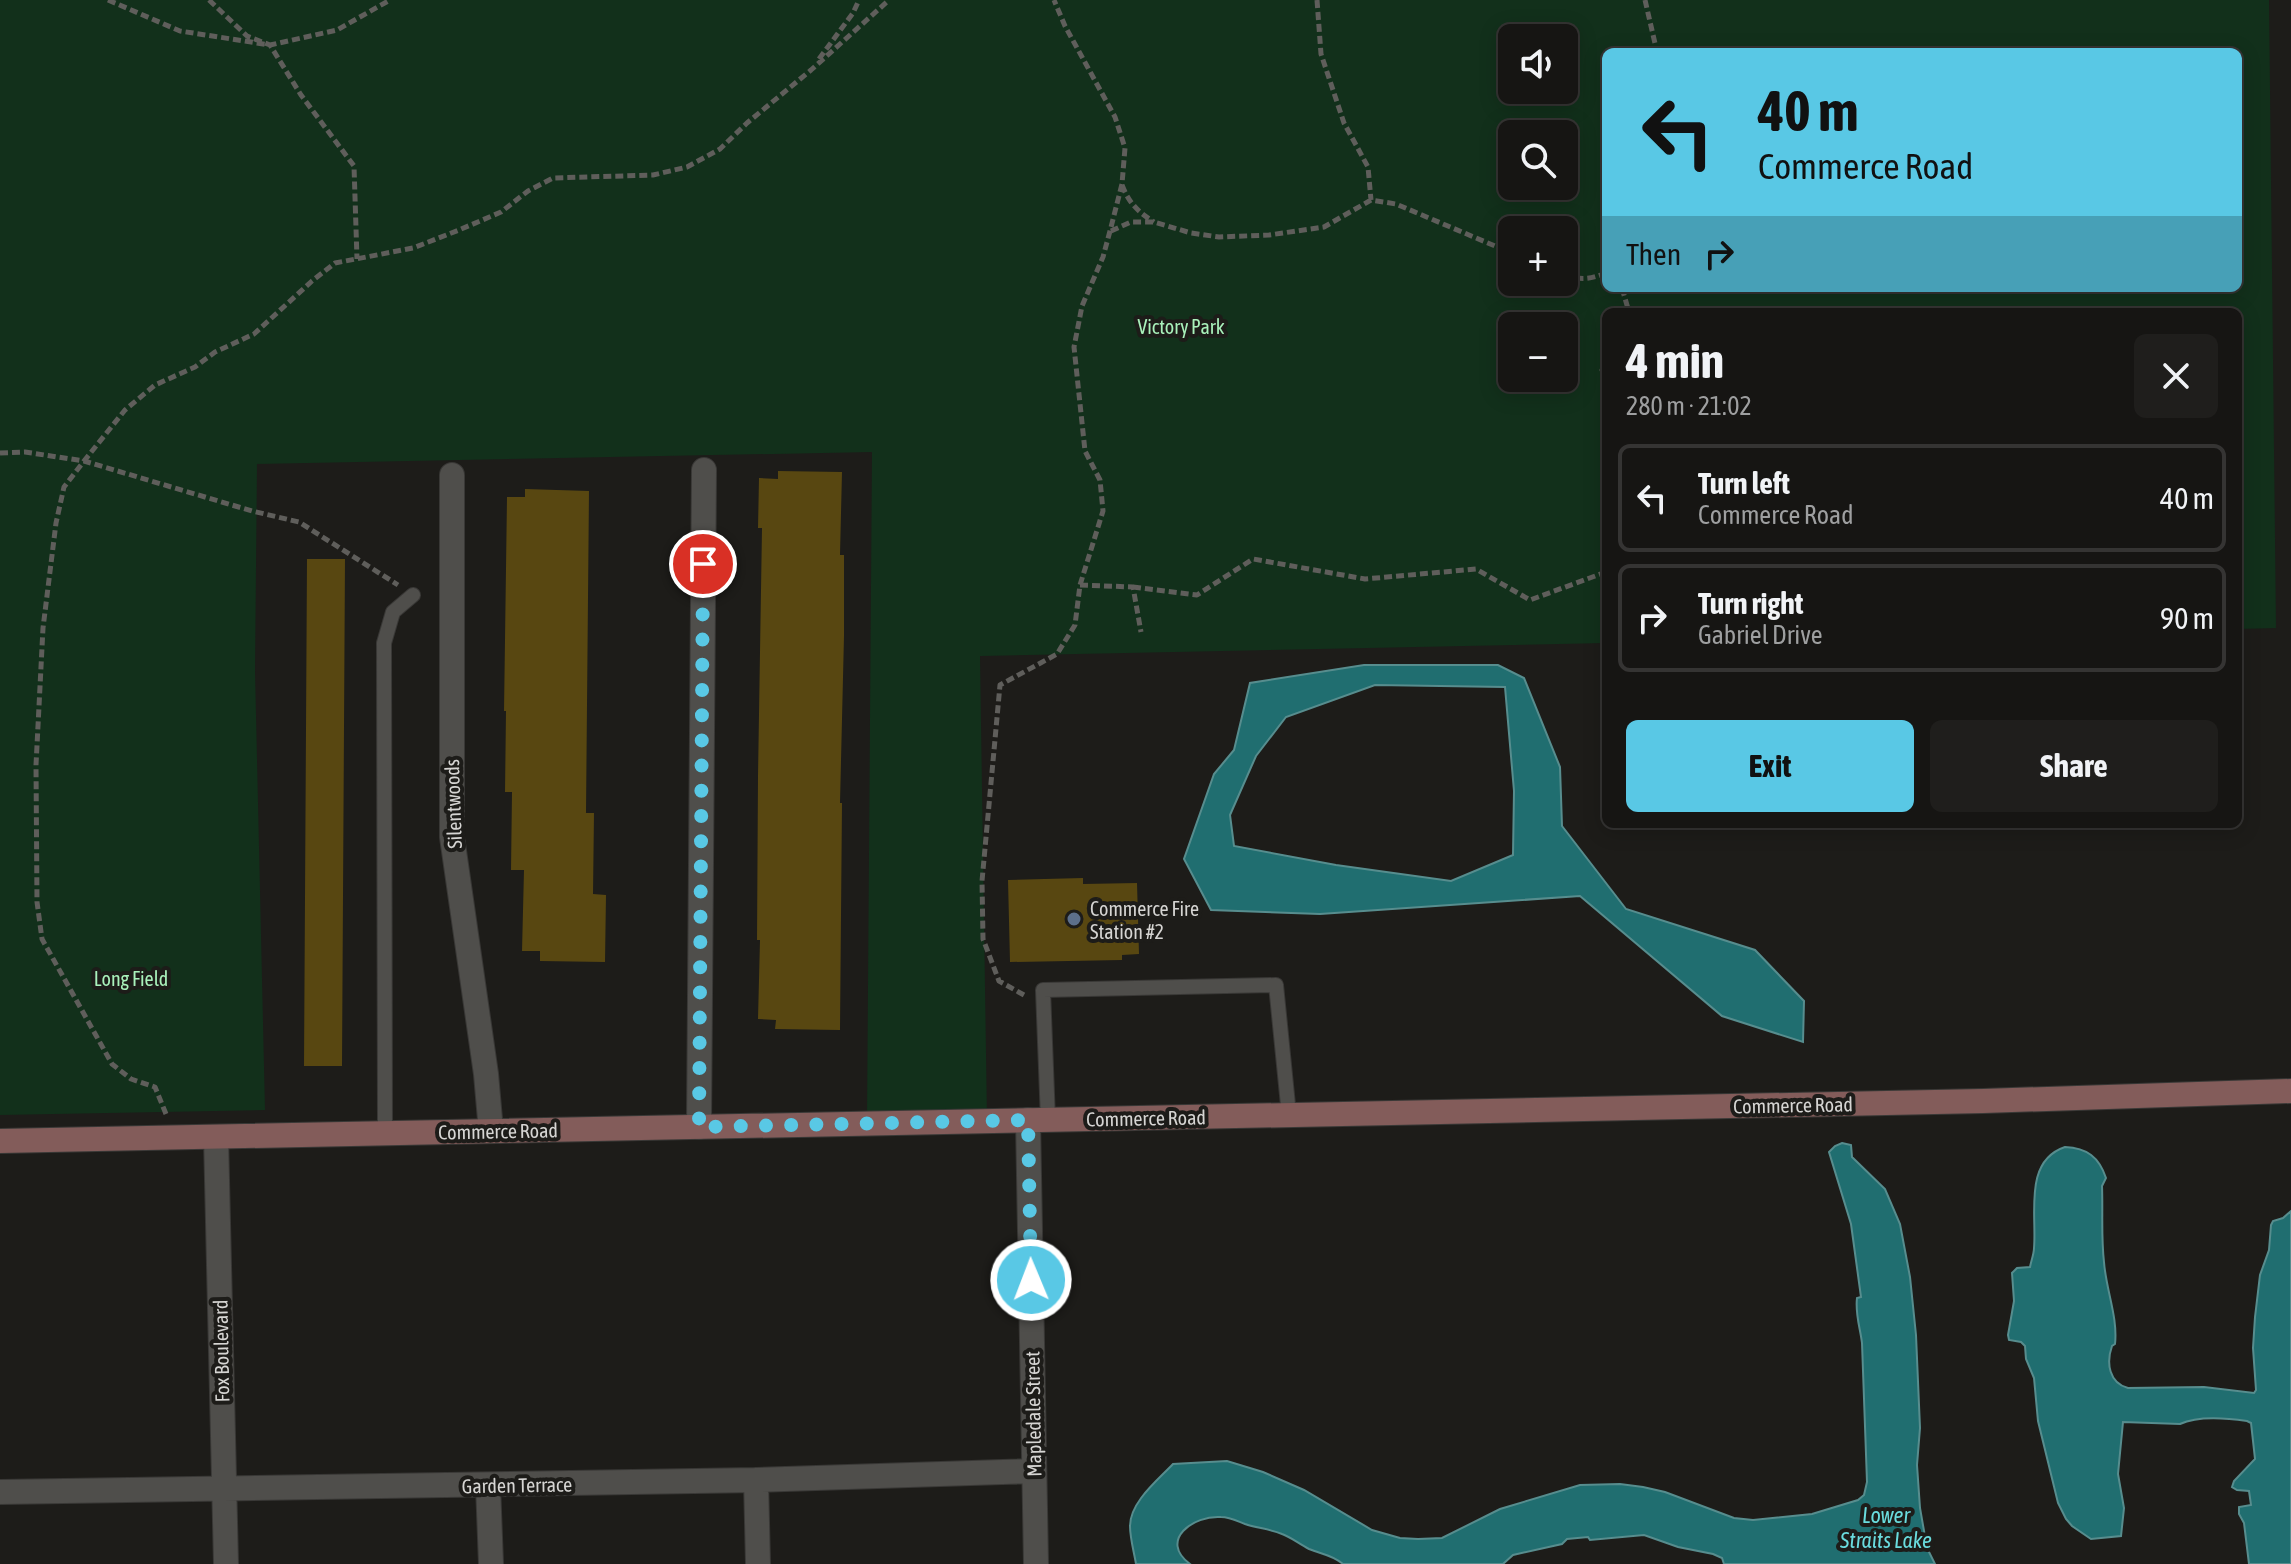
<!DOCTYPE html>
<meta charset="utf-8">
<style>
:root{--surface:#161513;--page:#1f1e1c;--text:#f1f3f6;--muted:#9e9fa0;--line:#353433;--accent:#59c8e5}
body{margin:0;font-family:"Asap Condensed",sans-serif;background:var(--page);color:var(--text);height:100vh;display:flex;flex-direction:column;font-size:30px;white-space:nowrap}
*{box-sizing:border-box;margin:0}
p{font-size:26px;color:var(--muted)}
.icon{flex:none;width:44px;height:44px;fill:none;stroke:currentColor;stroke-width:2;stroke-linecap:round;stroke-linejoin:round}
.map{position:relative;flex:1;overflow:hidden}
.sheet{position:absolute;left:1602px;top:308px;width:640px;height:520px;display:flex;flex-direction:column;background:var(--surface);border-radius:12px;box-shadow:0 4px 20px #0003,0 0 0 2px var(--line)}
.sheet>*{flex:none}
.guide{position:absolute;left:1602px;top:48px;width:640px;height:244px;border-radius:12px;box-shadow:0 4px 20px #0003,0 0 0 2px var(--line);background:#59c8e5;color:#111;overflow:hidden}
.controls{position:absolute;left:1498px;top:24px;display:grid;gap:16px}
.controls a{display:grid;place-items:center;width:80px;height:80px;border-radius:12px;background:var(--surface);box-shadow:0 4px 20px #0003,0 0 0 2px var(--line);font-size:40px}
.pin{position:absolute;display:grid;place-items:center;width:68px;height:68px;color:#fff;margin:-34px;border:4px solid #fff;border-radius:50%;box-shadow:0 2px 8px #0007}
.me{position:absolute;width:88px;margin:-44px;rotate:359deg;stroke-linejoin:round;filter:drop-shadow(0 0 6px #0008)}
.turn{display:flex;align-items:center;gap:28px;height:168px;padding:0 24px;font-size:36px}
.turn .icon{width:104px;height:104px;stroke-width:2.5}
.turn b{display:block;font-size:56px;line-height:68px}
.then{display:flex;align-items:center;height:76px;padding:0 24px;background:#0003;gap:16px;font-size:30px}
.round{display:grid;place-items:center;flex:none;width:84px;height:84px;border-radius:12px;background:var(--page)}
.head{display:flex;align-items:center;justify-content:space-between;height:136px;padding:0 24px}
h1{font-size:48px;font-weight:700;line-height:60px}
.button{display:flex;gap:16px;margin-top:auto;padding:16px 24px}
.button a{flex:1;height:92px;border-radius:12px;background:var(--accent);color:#111;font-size:32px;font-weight:700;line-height:92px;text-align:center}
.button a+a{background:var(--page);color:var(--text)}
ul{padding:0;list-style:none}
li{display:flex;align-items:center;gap:24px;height:108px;margin:0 16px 12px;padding:0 8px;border:4px solid var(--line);border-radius:12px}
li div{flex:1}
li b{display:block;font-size:30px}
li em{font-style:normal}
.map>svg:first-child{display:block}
</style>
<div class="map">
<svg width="2291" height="1564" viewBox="0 0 2291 1564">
<rect width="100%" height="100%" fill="#1d1c19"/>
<!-- green -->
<path fill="#12301b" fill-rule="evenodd" d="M 0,0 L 2269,0 L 2276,628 L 2238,629 L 2238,312 L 1606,312 L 1606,643 L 980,656 L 987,1119 L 867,1120 L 872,452 L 257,464 L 255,671 L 265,1110 L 0,1115 ZM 1512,38 L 1564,38 L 1564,90 L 1512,90 ZM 1606,52 L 2238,52 L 2238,288 L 1606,288 ZM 1512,134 L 1564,134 L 1564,186 L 1512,186 ZM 1512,230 L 1564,230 L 1564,282 L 1512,282 ZM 1512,326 L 1564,326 L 1564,378 L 1512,378 Z"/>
<!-- water -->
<path fill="#206e70" stroke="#578d8e" stroke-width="2" fill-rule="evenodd" d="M 1364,665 L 1498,665 L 1524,678 L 1560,767 L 1562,826 L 1626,909 L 1755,950 L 1804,1001 L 1803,1042 L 1722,1016 L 1580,896 L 1320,914 L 1211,910 L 1184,859 L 1214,774 L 1234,750 L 1250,683 ZM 1375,685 L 1505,687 L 1514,791 L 1513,855 L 1451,881 L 1336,865 L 1234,846 L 1230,815 L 1256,756 L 1286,717 Z
M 1842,1143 L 1851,1145 L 1852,1157 L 1885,1189 L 1900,1224 L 1910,1277 L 1916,1335 L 1920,1428 L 1917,1465 L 1920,1508 L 1927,1548 L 1935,1564 L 1724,1564 L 1722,1558 L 1713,1554 L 1678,1547 L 1644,1535 L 1590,1540 L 1588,1537 L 1567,1539 L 1562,1544 L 1513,1555 L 1503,1564 L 1343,1564 C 1333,1555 1321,1554 1309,1549 C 1299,1544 1291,1537 1282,1534 C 1270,1529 1257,1528 1245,1524 C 1237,1521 1230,1517 1221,1517 C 1194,1515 1158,1540 1190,1564 L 1136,1564 C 1134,1552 1130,1538 1130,1526 C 1130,1502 1158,1480 1173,1464 L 1227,1461 L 1263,1472 L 1304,1490 L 1372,1530 L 1400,1538 L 1418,1539 L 1442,1538 L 1500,1509 L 1580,1485 L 1620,1484 L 1643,1487 L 1665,1492 L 1734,1518 L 1753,1520 L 1812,1514 L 1858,1500 L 1864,1495 L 1867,1482 L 1862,1343 C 1860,1327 1855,1314 1857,1298 L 1861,1297 L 1851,1224 L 1829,1152 L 1835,1146 Z
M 2065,1147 C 2087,1148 2099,1157 2106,1178 L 2102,1186 C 2103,1211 2101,1237 2104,1262 C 2106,1290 2118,1317 2115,1344 L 2112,1346 C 2106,1363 2109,1383 2128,1388 L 2204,1387 L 2254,1393 L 2256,1390 L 2253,1348 L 2255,1317 L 2260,1275 L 2269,1250 L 2271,1225 L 2273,1221 L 2283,1218 L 2291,1211 L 2291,1564 L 2249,1564 L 2244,1523 L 2239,1514 L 2239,1507 L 2251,1505 L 2249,1491 L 2237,1490 L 2232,1487 L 2234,1481 L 2255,1459 L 2251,1423 L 2247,1421 C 2227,1418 2199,1415 2180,1424 L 2123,1422 L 2118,1474 L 2124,1508 L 2121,1536 L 2091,1539 L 2072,1526 L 2066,1519 L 2058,1503 L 2038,1421 L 2034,1378 L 2026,1359 L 2025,1346 L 2021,1342 L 2009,1340 L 2008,1335 L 2014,1301 L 2012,1273 L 2017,1268 L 2030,1267 C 2031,1261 2034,1254 2034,1248 C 2037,1215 2023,1161 2065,1147 Z"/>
<!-- building -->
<path fill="#584711" d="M 778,471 L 842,472 L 840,555 L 844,555 L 844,636 L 840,803 L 842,803 L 840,1030 L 775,1029 L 776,1020 L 758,1019 L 760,940 L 757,940 L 758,776 L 762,528 L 758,528 L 759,478 L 778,479 Z
M 525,489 L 589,491 L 586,813 L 594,813 L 593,894 L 606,895 L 605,962 L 540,961 L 540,951 L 522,951 L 524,870 L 511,870 L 512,792 L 505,792 L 506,711 L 504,711 L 507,497 L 525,497 Z
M 307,559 L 345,559 L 342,1066 L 304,1066 Z
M 1083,878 L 1083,884 L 1137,883 L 1139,954 L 1122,955 L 1122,960 L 1010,962 L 1008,880 Z"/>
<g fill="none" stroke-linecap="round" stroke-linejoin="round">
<!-- lane casing -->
<g stroke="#393836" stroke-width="16">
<path id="lane" d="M 1048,1120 L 1043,990 L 1276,985 L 1289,1115
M 385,1134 L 384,643 L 393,612 L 413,595"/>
</g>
<!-- street casing -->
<g stroke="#393836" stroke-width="26">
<path id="street" d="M 452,475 L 452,837 L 486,1074 L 491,1131
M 1028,1120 L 1036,1564
M 699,1127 L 704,470
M 216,1137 L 226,1564
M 756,1480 L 758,1564
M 488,1485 L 491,1564
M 0,1492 L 756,1480 L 1034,1471"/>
</g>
<!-- secondary casing -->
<g stroke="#393836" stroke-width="26">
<path id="secondary" d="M 0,1141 L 1983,1101 L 2291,1091"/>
</g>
<!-- path -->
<path stroke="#5f5e5b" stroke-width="5" stroke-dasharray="8 4" stroke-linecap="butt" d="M 108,0 L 180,31 L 270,45 L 337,30 L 390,0
M 209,0 L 247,36 L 270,45 L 301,95 L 354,166 L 357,259
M 1317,0 L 1321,54 L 1344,123 L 1368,167 L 1371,200
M 1645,0 L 1657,52
M 819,59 L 853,13 L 859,0
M 1122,185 C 1129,203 1138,212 1154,222
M 1111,231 L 1131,222 L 1154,222 L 1191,233 L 1219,237 L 1269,235 L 1324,227 L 1371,200 L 1396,204 L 1495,246 L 1512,250
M 1564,274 C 1580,281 1591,279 1606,273
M 1622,288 L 1629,312
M 1606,365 L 1602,370 L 1606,378
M 0,453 L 25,452 L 84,461 L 125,410 L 155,385 L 195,367 L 215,352 L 254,334 L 312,281 L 335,263 L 413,248 L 459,230 L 501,212 L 528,191 L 553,178 L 653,175 L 687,167 L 720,149 L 747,123 L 811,70 L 889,0
M 1080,585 L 1133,587 L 1141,632
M 1133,587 L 1197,595 L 1253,559 L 1365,579 L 1476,569 L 1530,600 L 1606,572
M 1024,995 L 999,981 L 983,939 L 982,881 L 1000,685 L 1057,654 L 1075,625 L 1080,585 L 1103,511 L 1100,480 L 1085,451 L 1074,347 L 1082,306 L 1103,257 L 1110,231 L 1122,184 L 1125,148 L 1115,117 L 1065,26 L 1054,0
M 166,1114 L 155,1087 L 131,1079 L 112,1064 L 42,939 L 37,902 L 36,765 L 43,628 L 56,523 L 64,487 L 84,461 L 252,511 L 299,522 L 398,585"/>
<!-- lane -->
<use href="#lane" stroke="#4f4e4b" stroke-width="14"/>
<!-- street -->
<use href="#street" stroke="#4f4e4b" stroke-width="24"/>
<!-- secondary -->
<use href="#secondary" stroke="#835c5a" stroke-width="24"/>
</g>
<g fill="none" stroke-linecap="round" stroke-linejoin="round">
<!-- route -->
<path stroke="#59c8e5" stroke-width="14" stroke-dasharray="0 25.2" d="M 703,564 L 699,1127 L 1028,1120 L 1031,1280"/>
</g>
<!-- markers -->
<circle fill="#5c6f8a" stroke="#1d1c19" stroke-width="3" cx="1074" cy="919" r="8"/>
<g text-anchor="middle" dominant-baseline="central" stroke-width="8" stroke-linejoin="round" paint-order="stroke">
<!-- park labels -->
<g font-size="20" fill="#a9f1bb" stroke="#1d1c19">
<text x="1181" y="326">Victory Park</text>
<text x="131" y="978">Long Field</text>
</g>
<!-- street labels -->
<g font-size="20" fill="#d6d5d3" stroke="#1d1c19">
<text transform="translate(453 804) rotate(-92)">Silentwoods</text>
<text transform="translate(1793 1105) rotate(-1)">Commerce Road</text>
<text transform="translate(1146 1118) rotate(-1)">Commerce Road</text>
<text transform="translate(498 1131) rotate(-1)">Commerce Road</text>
<text transform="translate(221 1351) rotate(-91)">Fox Boulevard</text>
<text transform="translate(1033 1414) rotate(-91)">Mapledale Street</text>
<text transform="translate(517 1485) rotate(-1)">Garden Terrace</text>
</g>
<!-- poi labels -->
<g font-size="20" fill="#d6d5d3" stroke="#1d1c19" text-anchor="start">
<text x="1090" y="908">Commerce Fire<tspan x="1090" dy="23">Station #2</tspan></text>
</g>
<!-- water labels -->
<g font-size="22" font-style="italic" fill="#6adcde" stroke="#1d1c19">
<text x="1886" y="1515">Lower<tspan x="1886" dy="25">Straits Lake</tspan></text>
</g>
</g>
</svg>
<div class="controls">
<a><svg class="icon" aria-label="sound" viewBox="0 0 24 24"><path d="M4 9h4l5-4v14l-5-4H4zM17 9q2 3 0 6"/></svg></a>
<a><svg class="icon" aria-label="search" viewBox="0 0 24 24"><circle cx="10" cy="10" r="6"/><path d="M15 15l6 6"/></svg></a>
<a>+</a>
<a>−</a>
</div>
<div class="pin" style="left:703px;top:564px;background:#d93025"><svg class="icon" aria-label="arrive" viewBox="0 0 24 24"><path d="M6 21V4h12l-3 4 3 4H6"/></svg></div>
<svg class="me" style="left:1031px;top:1280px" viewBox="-20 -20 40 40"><circle r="17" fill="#59c8e5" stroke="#fff" stroke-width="3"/><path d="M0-11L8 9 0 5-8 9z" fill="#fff"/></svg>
<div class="guide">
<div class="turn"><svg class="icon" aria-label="left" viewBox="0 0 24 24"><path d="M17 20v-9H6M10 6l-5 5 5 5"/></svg><div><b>40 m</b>Commerce Road</div></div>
<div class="then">Then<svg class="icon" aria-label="right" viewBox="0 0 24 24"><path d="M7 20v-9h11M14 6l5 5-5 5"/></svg></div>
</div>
<section class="sheet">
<div class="head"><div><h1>4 min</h1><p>280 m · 21:02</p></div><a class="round"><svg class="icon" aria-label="close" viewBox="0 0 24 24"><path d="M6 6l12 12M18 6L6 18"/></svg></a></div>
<ul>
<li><svg class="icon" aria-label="left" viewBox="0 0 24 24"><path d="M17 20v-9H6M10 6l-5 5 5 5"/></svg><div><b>Turn left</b><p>Commerce Road</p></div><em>40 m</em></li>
<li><svg class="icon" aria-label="right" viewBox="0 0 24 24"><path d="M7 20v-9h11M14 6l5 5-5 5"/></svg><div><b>Turn right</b><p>Gabriel Drive</p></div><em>90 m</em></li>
</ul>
<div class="button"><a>Exit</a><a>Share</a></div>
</section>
</div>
